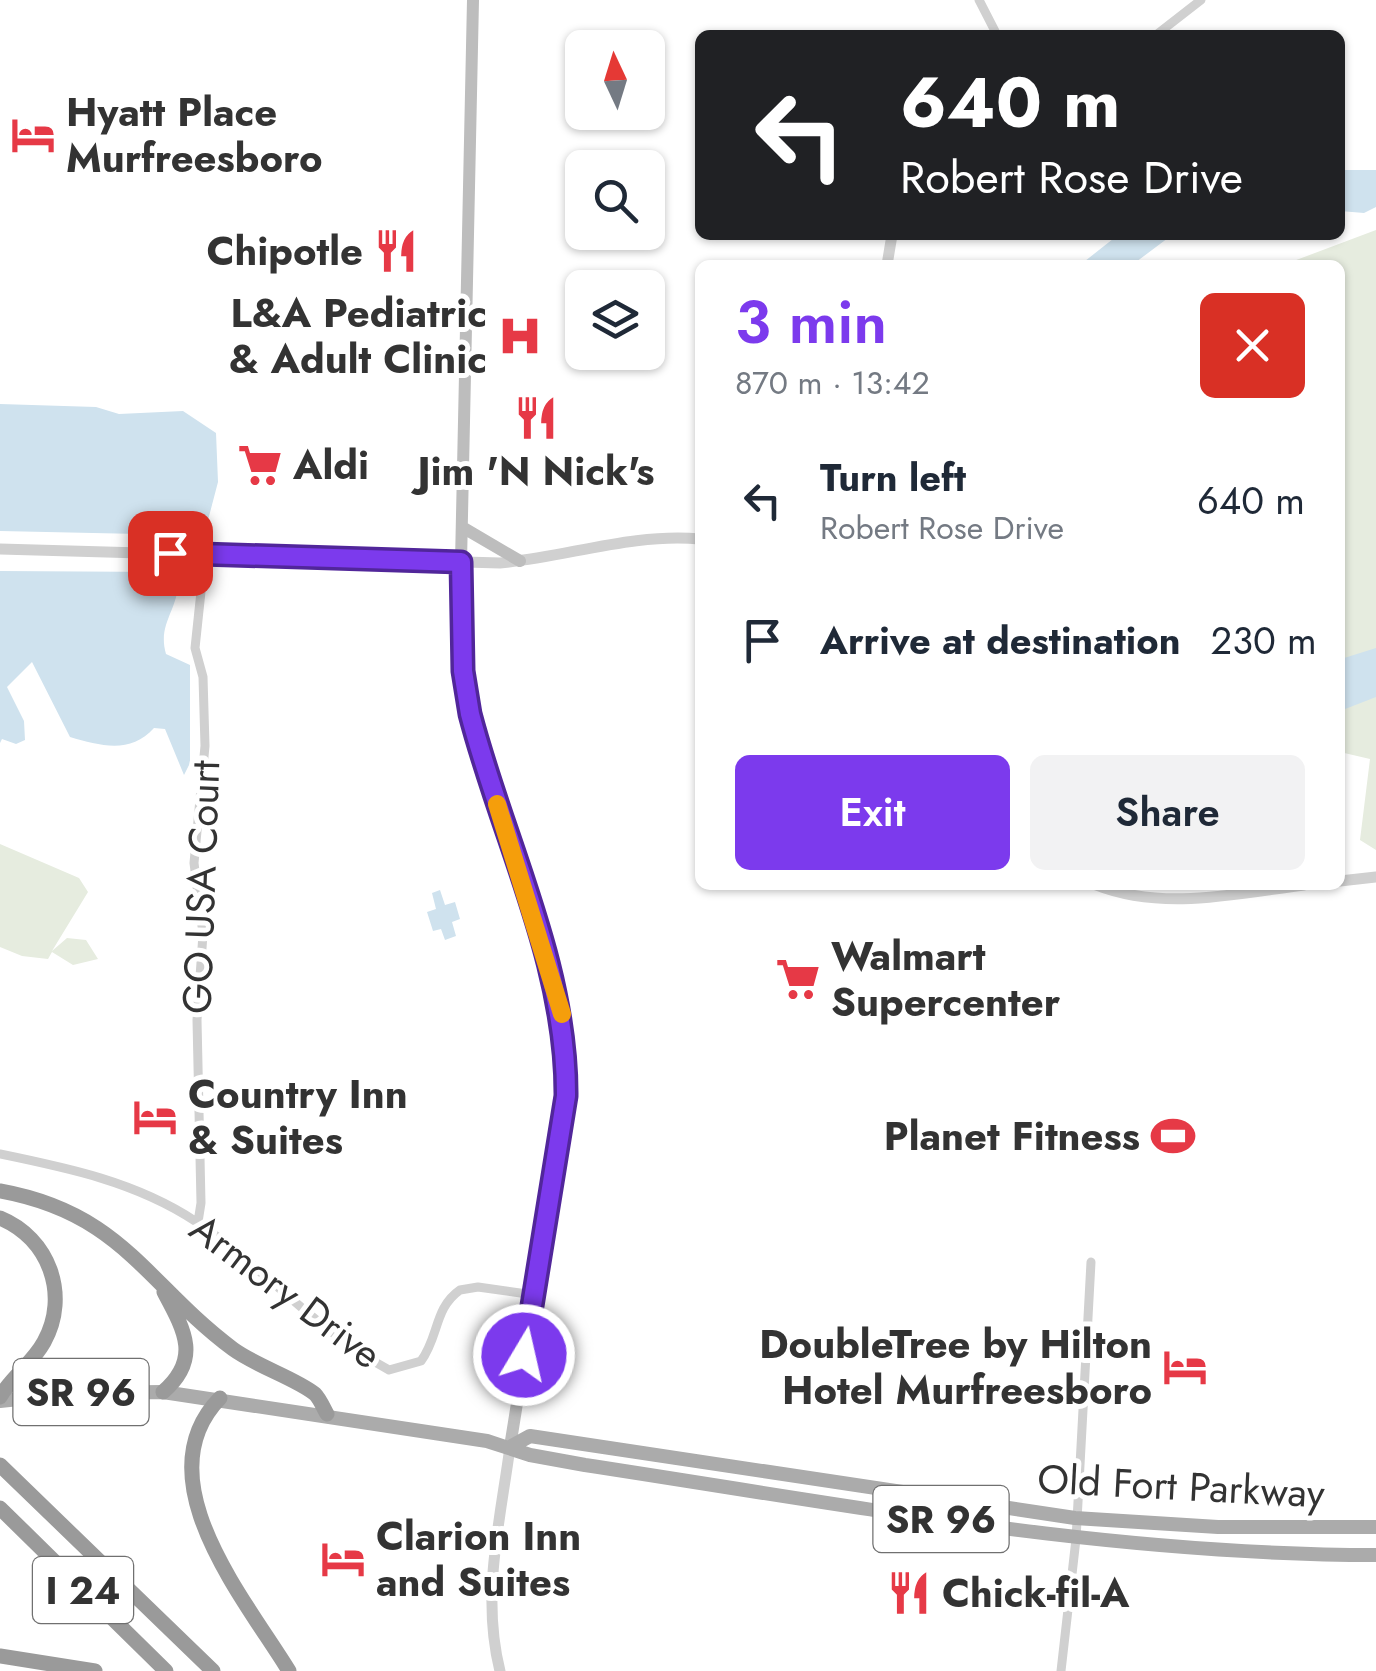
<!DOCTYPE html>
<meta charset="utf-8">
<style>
:root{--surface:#fff;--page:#f2f2f3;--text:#1f2937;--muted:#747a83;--accent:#7c3aed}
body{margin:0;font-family:Jost,sans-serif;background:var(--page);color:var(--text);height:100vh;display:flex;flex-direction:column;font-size:38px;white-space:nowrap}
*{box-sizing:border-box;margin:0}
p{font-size:32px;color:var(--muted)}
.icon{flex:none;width:55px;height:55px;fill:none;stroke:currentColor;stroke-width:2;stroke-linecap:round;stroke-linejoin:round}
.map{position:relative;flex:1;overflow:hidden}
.sheet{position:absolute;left:695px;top:260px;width:650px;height:630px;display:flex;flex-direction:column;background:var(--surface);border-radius:15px;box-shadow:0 2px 8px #0004}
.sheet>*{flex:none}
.hud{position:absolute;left:695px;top:30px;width:650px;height:210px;border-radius:15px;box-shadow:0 2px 8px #0004;background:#202124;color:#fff;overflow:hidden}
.needle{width:65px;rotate:356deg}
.controls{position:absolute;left:565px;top:30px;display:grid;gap:20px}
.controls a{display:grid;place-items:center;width:100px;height:100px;border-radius:15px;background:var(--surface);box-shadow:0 2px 8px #0004;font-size:50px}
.pin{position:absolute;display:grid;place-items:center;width:85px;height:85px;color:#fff;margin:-42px;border-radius:20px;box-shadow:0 5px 15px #0006}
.me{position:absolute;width:110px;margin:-55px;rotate:9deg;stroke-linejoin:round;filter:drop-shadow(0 0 8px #0008)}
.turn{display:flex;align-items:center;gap:35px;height:210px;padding:0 40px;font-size:45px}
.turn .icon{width:130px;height:130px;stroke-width:2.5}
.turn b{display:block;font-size:70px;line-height:85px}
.round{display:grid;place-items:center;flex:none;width:105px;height:105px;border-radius:15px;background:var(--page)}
.overview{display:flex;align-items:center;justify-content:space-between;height:170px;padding:0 40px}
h1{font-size:60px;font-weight:600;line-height:75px;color:var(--accent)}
.cta{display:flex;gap:20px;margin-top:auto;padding:20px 40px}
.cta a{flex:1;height:115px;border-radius:15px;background:var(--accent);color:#fff;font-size:40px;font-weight:600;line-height:115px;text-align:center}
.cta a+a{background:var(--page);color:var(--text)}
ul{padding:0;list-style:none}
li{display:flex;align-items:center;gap:30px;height:140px;padding:0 40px}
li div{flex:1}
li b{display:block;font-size:38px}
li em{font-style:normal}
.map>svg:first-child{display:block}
</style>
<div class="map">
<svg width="1376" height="1671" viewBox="0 0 1376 1671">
<rect width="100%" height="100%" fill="#fff"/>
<!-- green -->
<path fill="#e6ecdf" d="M 1376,230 L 1376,850 L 1360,840 L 1370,759 L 1340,752 L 1340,265 L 1283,265 Z
M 0,844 L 79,878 L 88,892 L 52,951 L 67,938 L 86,940 L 98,959 L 73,965 L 52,952 L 48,959 L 22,956 L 0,947 Z"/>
<!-- water -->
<path fill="#cfe2ee" d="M 1340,170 L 1376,170 L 1376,207 L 1364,213 L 1340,211 Z
M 1118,235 L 1172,235 L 1132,265 L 1080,265 Z
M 0,404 L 96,407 L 119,414 L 183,411 L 216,433 L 218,482 L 207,524 L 186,535 L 0,531 Z
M 0,571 L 163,572 L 178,580 C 179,610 157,623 166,654 L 190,665 L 190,763 L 184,775 L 165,729 L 154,728 C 131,754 101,746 70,737 L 32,662 L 7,687 L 24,721 L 25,740 L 16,744 L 2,739 L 0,743 Z
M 1376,648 L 1376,697 L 1340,711 L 1341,659 Z
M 440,890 L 445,905 L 455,902 L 460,919 L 452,922 L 456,936 L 445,940 L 441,929 L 433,931 L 427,912 L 436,909 L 432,893 Z"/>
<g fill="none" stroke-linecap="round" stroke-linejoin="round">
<!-- minor -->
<path stroke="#d0d0d0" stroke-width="9" d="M 979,0 L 997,35
M 1156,35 L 1201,0
M 0,1154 C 68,1168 136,1182 195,1221 C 263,1266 316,1331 389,1370 L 421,1361 C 439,1337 434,1308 460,1290 L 478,1287 L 534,1295
M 198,1222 L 201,1203 L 197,1020 L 203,934 L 194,863 L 205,746 L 203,677 L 195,648 L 205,554
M 1061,1671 L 1076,1539 L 1091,1262"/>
<!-- tertiary -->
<path stroke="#d0d0d0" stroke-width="11" d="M 887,265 L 892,235
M 0,549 L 500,563 C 567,557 631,533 700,539
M 1340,881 L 1376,877
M 1096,885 C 1162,911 1235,894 1304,885
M 500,1671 C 481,1596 500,1522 510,1447"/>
<!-- secondary -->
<path stroke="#bdbdbd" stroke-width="12" d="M 473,0 L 461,562 L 463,671 L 482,760 L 561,1006 L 566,1096 L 510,1447
M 462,527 L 520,561"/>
<!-- primary -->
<path stroke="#ababab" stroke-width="14" d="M 0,1401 L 76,1393 L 163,1392 L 487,1441 L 530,1455 L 585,1465 C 848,1505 1109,1555 1376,1555
M 510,1447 L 530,1436 L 1075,1518 L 1218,1527 L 1376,1527"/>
<!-- motorway -->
<path stroke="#9a9a9a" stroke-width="15" d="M 0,1191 C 122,1213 146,1284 233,1349 C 256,1366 297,1379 315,1394 C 320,1399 324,1409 327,1414
M 0,1218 C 49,1238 70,1295 44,1342 C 32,1364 12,1376 0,1397
M 163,1392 C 201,1359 185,1331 164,1292
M 220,1398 C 142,1478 245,1599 289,1671
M 0,1465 L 213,1671
M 0,1508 L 166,1671
M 0,1656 L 95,1671"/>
</g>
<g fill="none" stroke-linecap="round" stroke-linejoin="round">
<!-- route casing -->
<g stroke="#51269a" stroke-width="25">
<path id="route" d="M 170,553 L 461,562 L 463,671 L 470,714 C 503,841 567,963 566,1096 L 524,1355"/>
</g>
<!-- route -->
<use href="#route" stroke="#7c3aed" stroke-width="18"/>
<!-- slow -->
<path stroke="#f59e0b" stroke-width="18" d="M 497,804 L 562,1014"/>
</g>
<!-- icons -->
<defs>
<g id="hotel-bare" transform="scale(3.45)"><path d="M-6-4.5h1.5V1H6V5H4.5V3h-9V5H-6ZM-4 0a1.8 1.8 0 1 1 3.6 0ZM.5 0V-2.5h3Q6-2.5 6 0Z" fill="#e63946" stroke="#fff" stroke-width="2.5" paint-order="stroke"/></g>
<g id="restaurant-bare" transform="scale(3.45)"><path d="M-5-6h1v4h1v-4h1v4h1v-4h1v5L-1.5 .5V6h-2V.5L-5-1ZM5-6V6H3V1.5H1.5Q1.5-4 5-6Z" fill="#e63946" stroke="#fff" stroke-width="2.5" paint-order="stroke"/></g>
<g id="hospital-bare" transform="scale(3.45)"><path d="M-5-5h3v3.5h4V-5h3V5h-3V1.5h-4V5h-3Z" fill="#e63946" stroke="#fff" stroke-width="2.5" paint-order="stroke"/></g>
<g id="supermarket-bare" transform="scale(3.45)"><path d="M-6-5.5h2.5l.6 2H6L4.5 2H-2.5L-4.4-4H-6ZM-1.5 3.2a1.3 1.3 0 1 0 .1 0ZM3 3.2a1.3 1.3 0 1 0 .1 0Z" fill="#e63946" stroke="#fff" stroke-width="2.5" paint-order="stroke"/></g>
<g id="stadium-bare" transform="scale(3.45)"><path d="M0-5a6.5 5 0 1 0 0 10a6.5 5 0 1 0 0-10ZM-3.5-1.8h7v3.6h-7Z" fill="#e63946" stroke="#fff" stroke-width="2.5" paint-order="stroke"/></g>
</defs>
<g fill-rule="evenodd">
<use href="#hotel-bare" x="33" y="135"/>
<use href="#restaurant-bare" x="396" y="251"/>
<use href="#hospital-bare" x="520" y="336"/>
<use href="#restaurant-bare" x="536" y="418"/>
<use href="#supermarket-bare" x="260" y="465"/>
<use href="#supermarket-bare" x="798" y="979"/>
<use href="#hotel-bare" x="155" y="1117"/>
<use href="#stadium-bare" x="1173" y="1136"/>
<use href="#hotel-bare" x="1185" y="1367"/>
<use href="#hotel-bare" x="343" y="1559"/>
<use href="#restaurant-bare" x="909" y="1593"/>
</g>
<g text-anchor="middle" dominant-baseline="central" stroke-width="10" stroke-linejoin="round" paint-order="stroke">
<!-- shield labels -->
<g fill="#fff" stroke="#707070" stroke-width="2.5">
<rect x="13.5" y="1359" width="135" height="66" rx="8"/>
<rect x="873.5" y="1486" width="135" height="66" rx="8"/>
<rect x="33" y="1557" width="100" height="66" rx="8"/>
</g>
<g font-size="38" font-weight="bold" fill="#333">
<text x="81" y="1392">SR 96</text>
<text x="941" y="1519">SR 96</text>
<text x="83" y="1590">I 24</text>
</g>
<!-- poi labels -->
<g font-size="40" font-weight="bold" fill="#333" stroke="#fff" text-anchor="start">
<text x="66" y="112">Hyatt Place<tspan x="66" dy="46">Murfreesboro</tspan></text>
<text x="363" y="251" text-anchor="end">Chipotle</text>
<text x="487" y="313" text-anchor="end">L&amp;A Pediatric<tspan x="487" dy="46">&amp; Adult Clinic</tspan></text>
<text x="293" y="465">Aldi</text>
<text x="536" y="471" text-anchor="middle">Jim 'N Nick's</text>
<text x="831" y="956">Walmart<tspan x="831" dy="46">Supercenter</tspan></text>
<text x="188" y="1094">Country Inn<tspan x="188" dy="46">&amp; Suites</tspan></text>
<text x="1140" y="1136" text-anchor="end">Planet Fitness</text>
<text x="1152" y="1344" text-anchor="end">DoubleTree by Hilton<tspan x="1152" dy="46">Hotel Murfreesboro</tspan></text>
<text x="376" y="1536">Clarion Inn<tspan x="376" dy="46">and Suites</tspan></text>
<text x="942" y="1593">Chick-fil-A</text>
</g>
<!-- street labels -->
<g font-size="40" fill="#333" stroke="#fff">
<text transform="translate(201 887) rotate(-88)">GO USA Court</text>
<text transform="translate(286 1291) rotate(37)">Armory Drive</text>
<text transform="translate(1181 1486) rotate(3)">Old Fort Parkway</text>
</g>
</g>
</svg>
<div class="controls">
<a><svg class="needle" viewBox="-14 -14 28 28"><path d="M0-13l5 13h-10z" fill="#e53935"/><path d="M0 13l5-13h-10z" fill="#747a83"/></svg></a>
<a><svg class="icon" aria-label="search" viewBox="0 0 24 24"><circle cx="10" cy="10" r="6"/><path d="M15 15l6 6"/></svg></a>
<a><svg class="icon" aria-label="layers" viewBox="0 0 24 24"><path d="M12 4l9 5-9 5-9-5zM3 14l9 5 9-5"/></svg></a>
</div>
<div class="pin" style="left:170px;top:553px;background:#d93025"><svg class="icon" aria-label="arrive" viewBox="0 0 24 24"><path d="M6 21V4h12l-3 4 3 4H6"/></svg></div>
<svg class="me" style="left:524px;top:1355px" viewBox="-20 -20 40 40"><circle r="17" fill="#7c3aed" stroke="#fff" stroke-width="3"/><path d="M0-11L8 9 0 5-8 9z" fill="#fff"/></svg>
<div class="hud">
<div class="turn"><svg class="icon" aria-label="left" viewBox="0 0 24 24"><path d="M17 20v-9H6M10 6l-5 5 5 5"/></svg><div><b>640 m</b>Robert Rose Drive</div></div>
</div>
<section class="sheet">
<div class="overview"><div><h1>3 min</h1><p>870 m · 13:42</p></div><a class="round" style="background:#d93025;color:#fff"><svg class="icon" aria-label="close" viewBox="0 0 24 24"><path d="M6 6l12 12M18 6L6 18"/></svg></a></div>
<ul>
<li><svg class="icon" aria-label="left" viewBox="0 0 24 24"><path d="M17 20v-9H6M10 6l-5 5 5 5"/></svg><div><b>Turn left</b><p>Robert Rose Drive</p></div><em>640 m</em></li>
<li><svg class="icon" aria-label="arrive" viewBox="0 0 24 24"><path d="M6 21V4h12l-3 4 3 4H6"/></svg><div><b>Arrive at destination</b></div><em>230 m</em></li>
</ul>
<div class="cta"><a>Exit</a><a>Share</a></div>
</section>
</div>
